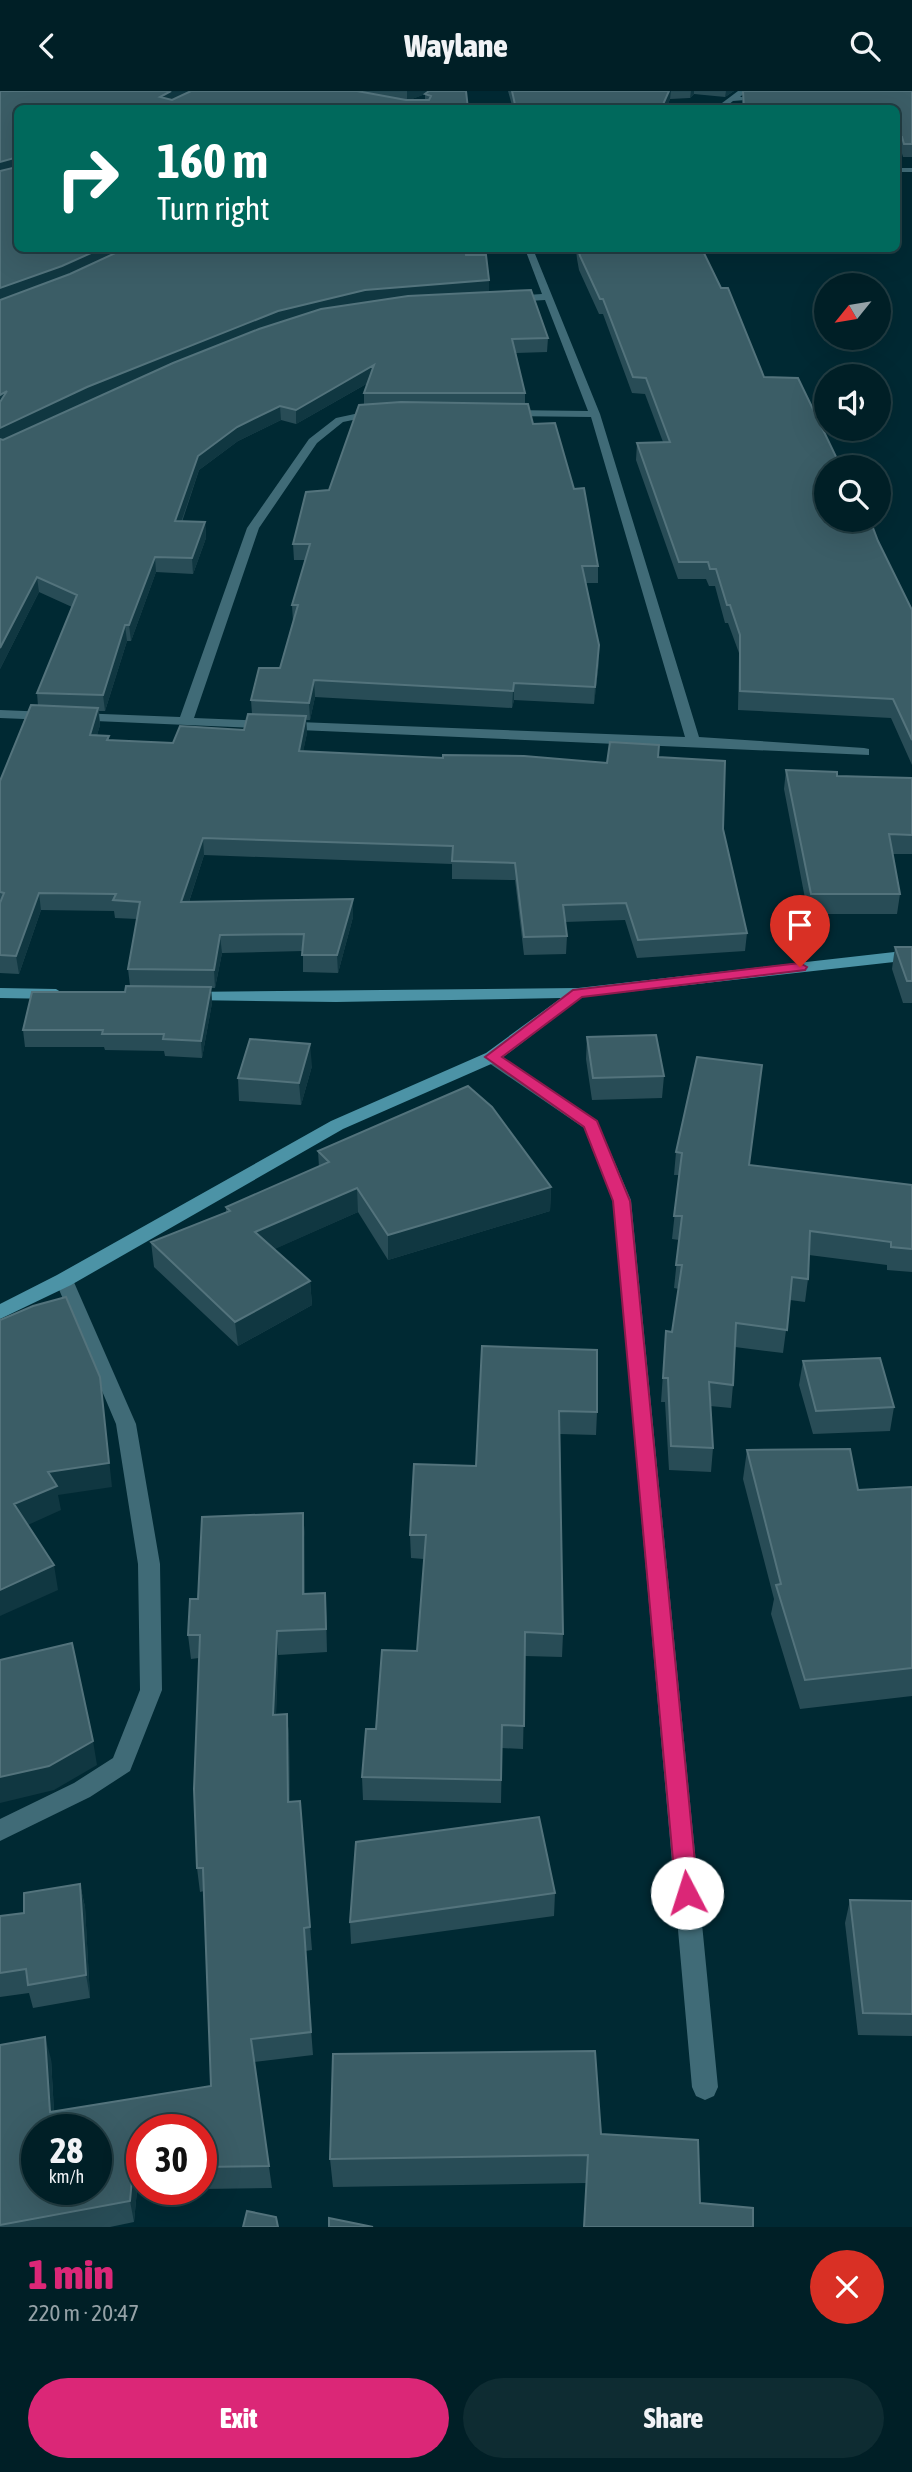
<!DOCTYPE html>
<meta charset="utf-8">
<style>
:root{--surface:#001f26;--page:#0e2c32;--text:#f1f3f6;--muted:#95a2a7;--line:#223d43;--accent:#db2777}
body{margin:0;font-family:"Asap Condensed",sans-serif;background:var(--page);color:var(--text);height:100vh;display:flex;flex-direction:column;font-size:26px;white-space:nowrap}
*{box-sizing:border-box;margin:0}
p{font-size:23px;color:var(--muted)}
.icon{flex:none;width:38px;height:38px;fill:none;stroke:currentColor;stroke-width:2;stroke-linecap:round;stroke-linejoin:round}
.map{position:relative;height:2136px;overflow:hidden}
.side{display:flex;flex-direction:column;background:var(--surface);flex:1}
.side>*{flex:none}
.hud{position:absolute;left:14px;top:14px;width:886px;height:147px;border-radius:10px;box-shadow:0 7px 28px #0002,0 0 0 2px var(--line);background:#00695c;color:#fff;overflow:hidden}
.needle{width:46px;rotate:240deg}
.tools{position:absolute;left:814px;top:182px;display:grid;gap:14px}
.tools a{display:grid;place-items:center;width:77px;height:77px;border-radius:50%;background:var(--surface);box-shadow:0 7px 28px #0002,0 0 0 2px var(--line);font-size:35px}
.speed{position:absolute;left:21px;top:2023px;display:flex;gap:14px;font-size:35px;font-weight:700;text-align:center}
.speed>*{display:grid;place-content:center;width:91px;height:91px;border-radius:50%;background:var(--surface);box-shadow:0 7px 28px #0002,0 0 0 2px var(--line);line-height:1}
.speed small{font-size:18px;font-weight:400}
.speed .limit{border:10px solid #d22;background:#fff;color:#111}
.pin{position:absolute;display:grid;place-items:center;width:60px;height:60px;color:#fff;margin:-72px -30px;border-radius:50% 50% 50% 0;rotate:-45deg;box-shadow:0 0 7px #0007}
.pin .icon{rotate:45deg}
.me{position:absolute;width:77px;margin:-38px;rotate:355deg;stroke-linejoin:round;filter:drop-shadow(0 0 5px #0008)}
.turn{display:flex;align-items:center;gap:24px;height:147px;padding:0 28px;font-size:32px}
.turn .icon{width:91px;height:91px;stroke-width:2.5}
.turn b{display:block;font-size:49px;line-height:60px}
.round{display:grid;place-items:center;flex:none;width:74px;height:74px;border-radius:37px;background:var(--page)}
.overview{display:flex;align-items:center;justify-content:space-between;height:119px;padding:0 28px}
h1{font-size:42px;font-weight:800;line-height:52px;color:var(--accent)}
.cta{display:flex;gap:14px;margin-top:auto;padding:14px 28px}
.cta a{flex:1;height:80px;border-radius:42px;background:var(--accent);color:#fff;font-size:28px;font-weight:800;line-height:80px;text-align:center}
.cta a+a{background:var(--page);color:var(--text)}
header{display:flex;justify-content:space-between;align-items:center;height:91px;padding:0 28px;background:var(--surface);font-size:32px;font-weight:800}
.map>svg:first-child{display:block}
</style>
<header><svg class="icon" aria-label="back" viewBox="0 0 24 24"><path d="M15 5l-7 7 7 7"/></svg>Waylane<svg class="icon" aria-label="search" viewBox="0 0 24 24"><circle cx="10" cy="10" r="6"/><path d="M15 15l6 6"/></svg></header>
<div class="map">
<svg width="912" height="2136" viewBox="0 0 912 2136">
<rect width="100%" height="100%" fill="#002933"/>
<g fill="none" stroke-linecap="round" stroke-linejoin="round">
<!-- street -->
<path fill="#406b77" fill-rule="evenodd" d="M 738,0 L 747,0 L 740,6 L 769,7 L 733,10 L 723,18 L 714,18 Z
M 896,77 L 912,77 L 912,81 L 896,81 Z
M 525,158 L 533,158 L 600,323 L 699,646 L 864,657 L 869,658 L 869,664 L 72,629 L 72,623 L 77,622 L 180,626 L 247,437 L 309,348 L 336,327 L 378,318 L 383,321 L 382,323 L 343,331 L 317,352 L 259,437 L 194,627 L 685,646 L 591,326 L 507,325 L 502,322 L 507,319 L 588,320 L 545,209 L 512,211 L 507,208 L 512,205 L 542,203 Z
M 0,619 L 49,621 L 56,625 L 49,629 L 0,627 Z
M 492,961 L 597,1030 L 631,1109 L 718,1996 L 714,2005 L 705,2009 L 696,2005 L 692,1996 L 613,1109 L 584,1037 L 486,970 L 484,966 Z
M 64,1183 L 73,1189 L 136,1333 L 160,1473 L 162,1599 L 130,1680 L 90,1706 L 0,1750 L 0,1728 L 74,1692 L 113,1667 L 140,1599 L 138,1473 L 116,1333 L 55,1189 Z"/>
<!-- secondary -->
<path fill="#4c93a6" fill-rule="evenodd" d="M 912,859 L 912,869 L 582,906 L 498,970 L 343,1038 L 71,1194 L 0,1228 L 0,1213 L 57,1184 L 331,1030 L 486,962 L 561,907 L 336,911 L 189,909 L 183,907 L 181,904 L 183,901 L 578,897 Z
M 0,897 L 56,898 L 64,903 L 56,908 L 0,907 Z"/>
</g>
<!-- wall -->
<path fill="#284c56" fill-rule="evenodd" d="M 0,0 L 466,0 L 18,158 L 466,164 L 489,189 L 489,201 L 548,247 L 547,261 L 516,262 L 525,302 L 525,313 L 533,333 L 574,398 L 598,475 L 598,492 L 586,492 L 599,571 L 594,613 L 514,609 L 512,617 L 315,606 L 310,629 L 306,629 L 307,642 L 303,660 L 443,667 L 607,672 L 658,666 L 723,738 L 747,842 L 745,860 L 637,867 L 625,829 L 565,831 L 567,845 L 566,863 L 524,864 L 515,789 L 452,788 L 452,773 L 204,764 L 189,811 L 353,826 L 338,882 L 303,881 L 303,860 L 222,862 L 215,897 L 211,897 L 212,912 L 202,967 L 165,965 L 164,960 L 105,959 L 104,956 L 25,956 L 23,939 L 125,901 L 130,895 L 128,878 L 137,828 L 115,827 L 114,820 L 41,819 L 19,883 L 0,882 L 0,690 L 38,615 L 37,602 L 72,516 L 39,501 L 0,578 ZM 425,3 L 425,9 L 409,9 ZM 368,292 L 364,302 L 364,314 L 329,399 L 293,453 L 294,469 L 305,469 L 292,514 L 293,531 L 280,577 L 251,609 L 252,623 L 244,639 L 173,652 L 109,649 L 109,645 L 97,644 L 100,634 L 99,620 L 105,620 L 127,550 L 131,550 L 156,481 L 193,483 L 206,447 L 205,431 L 182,431 L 199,379 L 238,350 L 281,329 L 296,333 Z
M 508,0 L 734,0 L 725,6 L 694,3 L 690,7 L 670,8 L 666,18 L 513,18 Z
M 743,0 L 912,0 L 912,66 L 903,66 L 901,59 L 896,59 L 896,18 L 742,18 Z
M 576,158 L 702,158 L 764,286 L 841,376 L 912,519 L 912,674 L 891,627 L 738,619 L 739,562 L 728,532 L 725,532 L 715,495 L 709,495 L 706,488 L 678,488 L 636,369 L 637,352 L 663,351 L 645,303 L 632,302 L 603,223 L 599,223 L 579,179 L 577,168 Z
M 786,679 L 837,685 L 912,687 L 912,763 L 892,763 L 900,803 L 897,823 L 808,823 L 784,698 Z
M 895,856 L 912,856 L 912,912 L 903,912 L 892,878 Z
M 587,946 L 664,985 L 662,1007 L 592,1009 L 586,968 Z
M 312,975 L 301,1014 L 239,1010 L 238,987 Z
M 318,1060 L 551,1096 L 550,1120 L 388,1169 L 358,1121 L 274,1158 L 310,1190 L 312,1214 L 238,1255 L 154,1176 L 151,1151 L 226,1121 L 226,1116 L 319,1076 Z
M 676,1061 L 750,1074 L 912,1094 L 912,1181 L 887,1179 L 887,1174 L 809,1164 L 808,1188 L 805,1211 L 790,1209 L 783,1262 L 735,1256 L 733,1294 L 731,1317 L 710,1315 L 713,1357 L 711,1381 L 669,1379 L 665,1311 L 661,1311 L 666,1240 L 672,1241 L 679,1198 L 674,1197 L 679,1149 L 672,1148 L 679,1084 L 674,1084 Z
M 482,1255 L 597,1321 L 596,1344 L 560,1343 L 563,1543 L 562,1566 L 525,1565 L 523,1658 L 502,1657 L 501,1712 L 363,1709 L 362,1686 L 376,1638 L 417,1560 L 424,1468 L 411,1467 L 410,1444 L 476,1375 Z
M 803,1270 L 894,1316 L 890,1340 L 813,1343 L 799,1294 Z
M 747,1359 L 858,1399 L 912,1396 L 912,1605 L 800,1618 L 771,1523 L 774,1508 L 743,1388 Z
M 303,1422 L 305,1446 L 305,1503 L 327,1526 L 327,1561 L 278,1564 L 276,1624 L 287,1623 L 289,1647 L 290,1711 L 300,1710 L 312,1859 L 305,1860 L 313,1964 L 254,1971 L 272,2097 L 201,2098 L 201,2039 L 142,2039 L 142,2098 L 200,2098 L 137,2099 L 134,2131 L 110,2136 L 0,2136 L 0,1954 L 51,1968 L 54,2021 L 211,1995 L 204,1800 L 200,1801 L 197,1777 L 199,1567 L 191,1568 L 188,1544 L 198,1508 Z
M 80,1793 L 85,1816 L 90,1907 L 33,1917 L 29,1902 L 0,1906 L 0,1825 L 24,1822 Z
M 555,1802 L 554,1825 L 351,1853 L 350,1831 Z
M 850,1809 L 912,1810 L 912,1945 L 858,1944 L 845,1832 Z
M 601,2043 L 700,2112 L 586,2092 L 333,2096 L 330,2068 Z"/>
<!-- shaded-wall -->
<path fill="#103741" d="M 171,0 L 193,0 L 160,17 L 160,6 Z
M 407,0 L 433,0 L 407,10 Z
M 669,0 L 671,0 L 670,8 L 666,18 L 661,18 Z
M 691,0 L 694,0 L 694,3 L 690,7 Z
M 726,0 L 734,0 L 725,6 Z
M 18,66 L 18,78 L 0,83 L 0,71 Z
M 100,158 L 129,158 L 63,188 L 0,211 L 0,197 Z
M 489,189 L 489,202 L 0,352 L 0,337 L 87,296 L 278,220 L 365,199 Z
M 374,274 L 375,288 L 296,333 L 296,319 Z
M 7,300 L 0,319 L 0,304 Z
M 280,315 L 281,329 L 238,350 L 199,379 L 176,446 L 175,430 L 198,365 L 237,336 Z
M 205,431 L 206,447 L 193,483 L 192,467 Z
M 155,466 L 156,481 L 131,550 L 129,534 Z
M 37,486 L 39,501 L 0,578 L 0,557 Z
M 125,534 L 127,550 L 105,620 L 103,604 Z
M 599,554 L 599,571 L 594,613 L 595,596 Z
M 314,589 L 315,606 L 310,629 L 309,612 Z
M 514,592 L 514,609 L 512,617 L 513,600 Z
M 98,617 L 100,634 L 92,661 L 90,644 Z
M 306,625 L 307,642 L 300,677 L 299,660 Z
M 203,747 L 204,764 L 183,829 L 181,811 Z
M 39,802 L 41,819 L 19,883 L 16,865 Z
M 353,808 L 353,826 L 338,882 L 337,864 Z
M 220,844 L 222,862 L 215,897 L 214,879 Z
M 211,896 L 212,912 L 202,967 L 201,950 Z
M 310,953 L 312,975 L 301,1014 L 299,992 Z
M 551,1096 L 550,1120 L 388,1169 L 388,1144 Z
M 357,1097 L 358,1121 L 257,1166 L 255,1141 Z
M 310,1190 L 312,1214 L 238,1255 L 235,1231 Z
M 100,1286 L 112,1396 L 58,1404 L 61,1419 L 19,1438 L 14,1413 L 48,1381 Z
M 303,1422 L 305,1446 L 304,1527 L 303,1503 Z
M 54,1474 L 58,1499 L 0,1525 L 0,1499 Z
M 325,1502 L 327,1526 L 327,1561 L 326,1538 Z
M 277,1540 L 278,1564 L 275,1648 L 273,1624 Z
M 287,1623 L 289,1647 L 290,1734 L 288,1711 Z
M 93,1650 L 97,1674 L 54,1699 L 0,1712 L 0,1686 Z
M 80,1793 L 85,1816 L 90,1907 L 86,1884 Z
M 45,1946 L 51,1968 L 55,2039 L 50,2021 Z
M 133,2077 L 137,2099 L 134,2131 L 130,2110 Z"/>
<!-- building -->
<path fill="#3b5d66" stroke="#53737c" stroke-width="2" fill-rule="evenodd" d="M 0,0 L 171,0 L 160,6 L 172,9 L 191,0 L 357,0 L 406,9 L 429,9 L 431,5 L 425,3 L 429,0 L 466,0 L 468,18 L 18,18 L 18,66 L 0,71 Z
M 512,0 L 669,0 L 661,18 L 516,18 Z
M 743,0 L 912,0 L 912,53 L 904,53 L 902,46 L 896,46 L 896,18 L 744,18 Z
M 18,74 L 18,158 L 100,158 L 62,175 L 0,197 L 0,80 L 17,76 Z
M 124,158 L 465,158 L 466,164 L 486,164 L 489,189 L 365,199 L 278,220 L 87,296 L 0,337 L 0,311 L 7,300 L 0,304 L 0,209 L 70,183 Z
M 578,158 L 702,158 L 721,197 L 728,197 L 764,286 L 798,287 L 841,376 L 826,376 L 826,429 L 870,429 L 878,450 L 912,519 L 912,649 L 893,608 L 740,600 L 740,544 L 730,514 L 727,514 L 716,478 L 710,478 L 708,471 L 679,471 L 637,352 L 670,351 L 646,287 L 633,286 L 603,208 L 600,208 L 580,165 Z
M 531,199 L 548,247 L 512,248 L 525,302 L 364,302 L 374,274 L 296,319 L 280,315 L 237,336 L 198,365 L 175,430 L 205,431 L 192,467 L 155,466 L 129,534 L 125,534 L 103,604 L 37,602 L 77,504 L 37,486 L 0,557 L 0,348 L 3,349 L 173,272 L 259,238 L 321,218 L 408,205 Z
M 401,311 L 528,313 L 533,333 L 555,332 L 574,398 L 584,397 L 598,475 L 582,475 L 599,554 L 595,596 L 514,592 L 513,600 L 314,589 L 309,612 L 251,609 L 259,577 L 280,577 L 298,514 L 292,514 L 310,453 L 293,453 L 306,401 L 329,399 L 359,314 Z
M 31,614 L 98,617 L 90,644 L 109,645 L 107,649 L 173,652 L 180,635 L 244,639 L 248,623 L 306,625 L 299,660 L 443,667 L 443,664 L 524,665 L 607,672 L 610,651 L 659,654 L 658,666 L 725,670 L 723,738 L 747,842 L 638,849 L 626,812 L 563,814 L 567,845 L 524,846 L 515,772 L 452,770 L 453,755 L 203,747 L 181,811 L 353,808 L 337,864 L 302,864 L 304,843 L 220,844 L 214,879 L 128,878 L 140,811 L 113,809 L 116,803 L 39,802 L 16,865 L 0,864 L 0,812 L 4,802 L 0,801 L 0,690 Z
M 786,679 L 837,681 L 837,685 L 912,687 L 912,744 L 889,743 L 900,803 L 811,803 Z
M 895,856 L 912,856 L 912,890 L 907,890 Z
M 126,895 L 211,896 L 201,950 L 163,948 L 164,943 L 102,943 L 103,939 L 23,939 L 32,901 L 125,901 Z
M 656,944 L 664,985 L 593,987 L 587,946 Z
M 250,948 L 310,953 L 299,992 L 238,987 Z
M 697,966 L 762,974 L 749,1074 L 912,1094 L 912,1158 L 891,1156 L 891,1151 L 810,1140 L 808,1188 L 792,1186 L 787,1239 L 736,1232 L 733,1294 L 709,1291 L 713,1357 L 671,1355 L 668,1287 L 663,1287 L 666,1240 L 672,1241 L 682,1174 L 676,1174 L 682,1125 L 674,1125 L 682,1062 L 676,1061 Z
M 468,995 L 492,1016 L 551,1096 L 388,1144 L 357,1097 L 255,1141 L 310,1190 L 235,1231 L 151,1151 L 230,1120 L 226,1116 L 329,1071 L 318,1060 Z
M 66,1206 L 100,1286 L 109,1372 L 48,1381 L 57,1395 L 14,1413 L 54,1474 L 0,1499 L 0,1229 L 33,1215 Z
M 482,1255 L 597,1259 L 597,1321 L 559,1320 L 563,1543 L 525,1541 L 524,1635 L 502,1634 L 501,1689 L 362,1686 L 366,1638 L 376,1638 L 382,1559 L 417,1560 L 426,1444 L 410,1444 L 414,1373 L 476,1375 Z
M 880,1267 L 894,1316 L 816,1320 L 803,1270 Z
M 850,1358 L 858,1399 L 912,1396 L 912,1577 L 805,1589 L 776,1494 L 781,1493 L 747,1359 Z
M 303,1422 L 303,1503 L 325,1502 L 326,1538 L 277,1540 L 273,1624 L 287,1623 L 288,1711 L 300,1710 L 310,1836 L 304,1837 L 311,1941 L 251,1948 L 269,2075 L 201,2076 L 201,2039 L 142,2039 L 142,2077 L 133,2077 L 130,2110 L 0,2134 L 0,1954 L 45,1946 L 50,2021 L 211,1995 L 203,1777 L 197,1777 L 194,1698 L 200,1544 L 188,1544 L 190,1508 L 198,1508 L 202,1426 ZM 37,2039 L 96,2039 L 96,2098 L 37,2098 Z
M 72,1552 L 93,1650 L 49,1675 L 0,1686 L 0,1569 Z
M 539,1726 L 555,1802 L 350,1831 L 356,1751 Z
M 80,1793 L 86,1884 L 28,1894 L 26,1878 L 0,1882 L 0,1825 L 24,1822 L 24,1802 Z
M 850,1809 L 912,1810 L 912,1923 L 863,1922 Z
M 595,1960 L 601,2043 L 698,2049 L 700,2112 L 753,2117 L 753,2136 L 584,2136 L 588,2064 L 330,2068 L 333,1963 Z
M 247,2120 L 276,2126 L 278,2136 L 243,2136 Z
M 329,2127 L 373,2136 L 329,2136 Z"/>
<!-- route -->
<path fill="#db2777" stroke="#8e194d" stroke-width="2" d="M 800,872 L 807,876 L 805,879 L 582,906 L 502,966 L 597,1030 L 630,1110 L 698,1802 L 695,1809 L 687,1812 L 679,1809 L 676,1802 L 613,1110 L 584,1036 L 485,966 L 573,899 Z"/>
</svg>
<div class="tools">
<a><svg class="needle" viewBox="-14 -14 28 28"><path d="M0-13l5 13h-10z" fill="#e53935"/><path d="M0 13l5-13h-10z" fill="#95a2a7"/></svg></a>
<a><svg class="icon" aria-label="sound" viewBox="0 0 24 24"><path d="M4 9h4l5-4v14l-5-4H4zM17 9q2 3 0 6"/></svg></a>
<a><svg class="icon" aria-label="search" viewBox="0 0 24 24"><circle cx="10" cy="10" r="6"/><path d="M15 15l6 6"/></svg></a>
</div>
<div class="speed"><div>28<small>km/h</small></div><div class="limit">30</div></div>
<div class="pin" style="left:800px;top:876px;background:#d93025"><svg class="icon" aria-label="arrive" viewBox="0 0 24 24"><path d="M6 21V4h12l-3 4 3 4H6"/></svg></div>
<svg class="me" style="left:687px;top:1802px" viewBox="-20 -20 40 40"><circle r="19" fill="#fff"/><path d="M0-13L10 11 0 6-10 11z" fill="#db2777"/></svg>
<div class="hud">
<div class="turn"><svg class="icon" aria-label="right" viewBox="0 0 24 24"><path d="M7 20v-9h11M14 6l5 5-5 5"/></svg><div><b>160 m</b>Turn right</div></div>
</div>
</div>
<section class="side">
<div class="overview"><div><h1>1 min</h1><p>220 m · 20:47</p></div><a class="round" style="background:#d93025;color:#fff"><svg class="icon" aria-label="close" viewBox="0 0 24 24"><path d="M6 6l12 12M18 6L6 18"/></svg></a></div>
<div class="cta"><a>Exit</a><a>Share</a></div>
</section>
